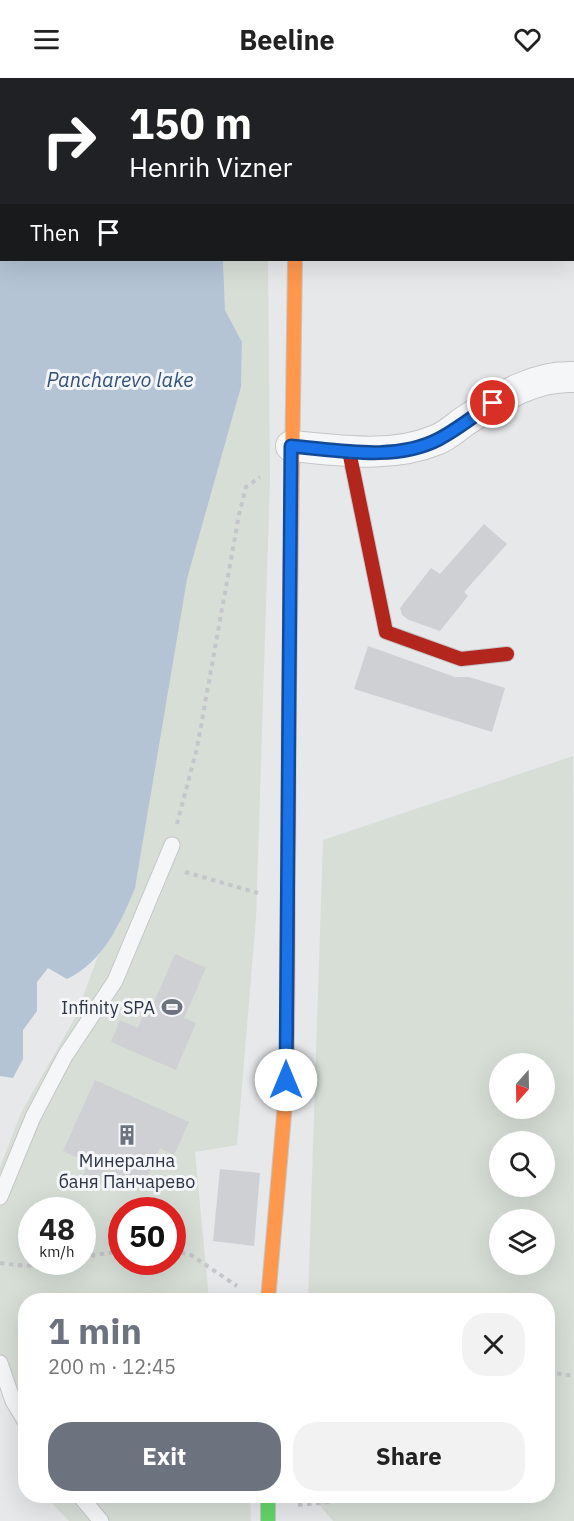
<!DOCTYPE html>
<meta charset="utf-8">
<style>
:root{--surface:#fff;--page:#f2f2f2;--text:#222;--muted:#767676;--accent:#6c737f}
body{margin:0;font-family:"IBM Plex Sans",sans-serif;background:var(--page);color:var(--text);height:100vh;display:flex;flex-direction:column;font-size:22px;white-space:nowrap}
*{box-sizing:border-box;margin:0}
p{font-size:20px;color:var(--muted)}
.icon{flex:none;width:33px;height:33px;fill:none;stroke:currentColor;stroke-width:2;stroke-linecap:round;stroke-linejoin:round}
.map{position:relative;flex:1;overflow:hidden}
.panel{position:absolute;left:18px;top:1215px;width:537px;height:210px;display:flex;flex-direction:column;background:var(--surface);border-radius:24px;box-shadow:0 6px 24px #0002}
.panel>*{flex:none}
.banner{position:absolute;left:0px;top:0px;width:574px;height:183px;box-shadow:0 6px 24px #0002;background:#202124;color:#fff;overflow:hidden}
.needle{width:39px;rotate:200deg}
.buttons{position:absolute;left:489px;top:975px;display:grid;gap:12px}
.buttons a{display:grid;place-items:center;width:66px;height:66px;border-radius:50%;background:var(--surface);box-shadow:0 6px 24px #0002;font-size:30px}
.speed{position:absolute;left:18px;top:1119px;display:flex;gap:12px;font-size:30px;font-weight:700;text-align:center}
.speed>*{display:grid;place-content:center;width:78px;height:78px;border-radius:50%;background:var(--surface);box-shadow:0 6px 24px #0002;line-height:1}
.speed small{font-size:15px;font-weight:400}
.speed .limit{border:9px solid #d22;background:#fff;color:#111}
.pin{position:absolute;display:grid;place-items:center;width:51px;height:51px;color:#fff;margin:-26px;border:3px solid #fff;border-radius:50%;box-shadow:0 2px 6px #0007}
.me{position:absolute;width:66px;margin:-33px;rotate:0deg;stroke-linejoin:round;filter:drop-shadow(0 0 4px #0008)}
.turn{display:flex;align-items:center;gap:21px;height:126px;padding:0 30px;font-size:27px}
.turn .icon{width:78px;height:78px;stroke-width:2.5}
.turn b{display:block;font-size:42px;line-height:51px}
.then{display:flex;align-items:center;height:57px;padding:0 30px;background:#0003;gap:12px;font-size:22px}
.round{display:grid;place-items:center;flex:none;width:63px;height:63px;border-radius:24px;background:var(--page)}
.overview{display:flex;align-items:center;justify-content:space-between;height:102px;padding:0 30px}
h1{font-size:36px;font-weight:700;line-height:45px;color:var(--accent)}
.primary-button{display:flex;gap:12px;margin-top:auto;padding:12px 30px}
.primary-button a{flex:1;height:69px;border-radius:24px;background:var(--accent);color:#fff;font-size:24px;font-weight:700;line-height:69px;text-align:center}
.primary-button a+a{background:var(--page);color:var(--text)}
header{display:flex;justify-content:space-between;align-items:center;height:78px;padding:0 30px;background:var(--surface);font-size:27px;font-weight:700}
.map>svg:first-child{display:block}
</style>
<header><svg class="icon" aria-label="menu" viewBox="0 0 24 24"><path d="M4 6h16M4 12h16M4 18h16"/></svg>Beeline<svg class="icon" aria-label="heart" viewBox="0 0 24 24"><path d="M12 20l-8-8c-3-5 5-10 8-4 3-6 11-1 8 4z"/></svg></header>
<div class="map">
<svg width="574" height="1443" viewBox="0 0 574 1443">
<rect width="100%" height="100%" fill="#e6e8ea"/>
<!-- green -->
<path fill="#d6ded6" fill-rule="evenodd" d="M 223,182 L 268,182 L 270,402 L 256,841 L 237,1067 L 195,1074 L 209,1222 L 26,1222 L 25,1362 L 9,1333 L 0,1308 L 0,1089 L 21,1035 L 76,938 L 98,878 L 119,847 L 187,501 L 241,309 L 242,264 L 225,232 ZM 32,1132 L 82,1132 L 82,1184 L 32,1184 ZM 122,1132 L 172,1132 L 172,1184 L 122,1184 Z
M 573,678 L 574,1443 L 333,1443 L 312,1418 L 548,1418 L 548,1222 L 308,1222 L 323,762 ZM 500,986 L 544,986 L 544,1030 L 500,1030 ZM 500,1064 L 544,1064 L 544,1108 L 500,1108 ZM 500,1142 L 544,1142 L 544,1186 L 500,1186 Z
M 45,1418 L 250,1418 L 251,1443 L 69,1443 Z"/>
<!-- water -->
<path fill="#b4c4d5" d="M 0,0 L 263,0 L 2,2 L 2,182 L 223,182 L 225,232 L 242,264 L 241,309 L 187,501 L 135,810 C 120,846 104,883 67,901 L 48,890 L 37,904 L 37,933 L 23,952 L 23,981 L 13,1000 L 0,998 Z"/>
<!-- building -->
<path fill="#ced0d3" d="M 484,446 L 507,466 L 464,514 L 468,518 L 440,553 L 409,542 L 402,537 L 400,530 L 431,490 L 440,496 Z
M 368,568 L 455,599 L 469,599 L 505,610 L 492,654 L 354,611 Z
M 175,876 L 206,890 L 184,940 L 196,945 L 176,992 L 111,964 L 120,942 L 138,950 L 147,927 L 152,929 Z
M 95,1002 L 189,1044 L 174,1077 L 160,1070 L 143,1108 L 113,1096 L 107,1109 L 83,1098 L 89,1085 L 63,1073 Z
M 220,1091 L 260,1095 L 254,1168 L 213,1163 Z"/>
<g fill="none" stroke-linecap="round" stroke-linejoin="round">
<!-- lane casing -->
<g stroke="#c4c6c8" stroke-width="17">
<path id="lane" d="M 0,1119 L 33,1039 L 65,978 L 115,903 L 172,767
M 0,1285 L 13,1323 L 26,1344
M 80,1418 L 101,1443"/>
</g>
<!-- street casing -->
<g stroke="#c4c6c8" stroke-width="32">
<path id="street" d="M 291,368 C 339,372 390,381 436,362 C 445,359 454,351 462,345 C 497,322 531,297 574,299"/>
</g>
<!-- fast casing -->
<g stroke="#c4c6c8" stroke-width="16">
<path id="fast" d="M 268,1418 L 268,1443"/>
</g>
<!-- slow casing -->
<g stroke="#c4c6c8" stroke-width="16">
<path id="slow" d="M 298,0 L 298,2
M 289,611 L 295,182
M 268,1222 L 287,1002 L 287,959"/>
</g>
<!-- jam casing -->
<g stroke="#c4c6c8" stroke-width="16">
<path id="jam" d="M 349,373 L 386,554 L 461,581 L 507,576
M 287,959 L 289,611"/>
</g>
<!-- path -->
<path stroke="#c5c6ca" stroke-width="4" stroke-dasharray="4.5 4.5" stroke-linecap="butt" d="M 177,746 L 197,670 L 239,437 L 246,409 L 260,399
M 185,794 L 258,815
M 172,1173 L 191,1177 L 237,1208
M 82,1179 L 122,1173
M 0,1185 C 23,1188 44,1190 66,1184
M 548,1294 L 574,1298
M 298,1427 L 332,1424 L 343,1418"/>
<!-- lane -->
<use href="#lane" stroke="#f5f6f7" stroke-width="15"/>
<!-- street -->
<use href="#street" stroke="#f5f6f7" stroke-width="30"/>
<!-- fast -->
<use href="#fast" stroke="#63d668" stroke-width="14"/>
<!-- slow -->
<use href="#slow" stroke="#ff974d" stroke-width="14"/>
<!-- jam -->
<use href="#jam" stroke="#b3261e" stroke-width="14"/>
</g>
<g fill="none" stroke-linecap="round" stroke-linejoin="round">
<!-- route casing -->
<g stroke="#114b97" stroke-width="15">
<path id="route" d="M 286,1002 L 291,368 C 338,372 395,384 439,361 C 458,351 475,337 493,325"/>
</g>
<!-- route -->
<use href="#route" stroke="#1a73e8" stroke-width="10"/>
</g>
<!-- icons -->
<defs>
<g id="stadium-bare" transform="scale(1.62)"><path d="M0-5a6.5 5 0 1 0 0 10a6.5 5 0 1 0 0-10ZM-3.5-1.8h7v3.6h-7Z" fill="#6c737f" stroke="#f4f6f9" stroke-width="2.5" paint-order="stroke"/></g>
<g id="building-bare" transform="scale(1.62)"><path d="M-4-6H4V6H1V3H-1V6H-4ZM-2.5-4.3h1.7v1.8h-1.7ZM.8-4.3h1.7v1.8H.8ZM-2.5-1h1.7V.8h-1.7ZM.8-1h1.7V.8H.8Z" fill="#6c737f" stroke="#f4f6f9" stroke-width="2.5" paint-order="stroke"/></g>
</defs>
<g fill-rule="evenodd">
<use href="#stadium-bare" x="172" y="929"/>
<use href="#building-bare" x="127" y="1057"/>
</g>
<g text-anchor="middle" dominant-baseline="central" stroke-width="6" stroke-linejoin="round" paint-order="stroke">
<!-- poi labels -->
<g font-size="18" fill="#2b3445" stroke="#f4f6f9" text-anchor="end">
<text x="155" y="929">Infinity SPA</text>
<text x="127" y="1082" text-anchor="middle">Минерална<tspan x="127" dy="21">баня Панчарево</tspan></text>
</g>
<!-- water labels -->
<g font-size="20" font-style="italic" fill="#34527a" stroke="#f4f6f9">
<text x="120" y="301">Pancharevo lake</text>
</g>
</g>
</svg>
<div class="buttons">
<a><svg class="needle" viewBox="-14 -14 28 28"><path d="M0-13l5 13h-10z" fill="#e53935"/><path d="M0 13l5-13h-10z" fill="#767676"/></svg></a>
<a><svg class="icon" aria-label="search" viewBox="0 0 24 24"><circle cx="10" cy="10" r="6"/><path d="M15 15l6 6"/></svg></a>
<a><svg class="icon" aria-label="layers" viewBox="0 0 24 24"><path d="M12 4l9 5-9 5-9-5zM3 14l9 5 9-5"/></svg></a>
</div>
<div class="speed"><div>48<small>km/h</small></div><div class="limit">50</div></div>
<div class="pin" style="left:493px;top:325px;background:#d93025"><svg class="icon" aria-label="arrive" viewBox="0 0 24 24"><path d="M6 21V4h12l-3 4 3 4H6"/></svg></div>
<svg class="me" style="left:286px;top:1002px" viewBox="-20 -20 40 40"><circle r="19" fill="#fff"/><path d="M0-13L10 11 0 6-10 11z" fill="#1a73e8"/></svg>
<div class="banner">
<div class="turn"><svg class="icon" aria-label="right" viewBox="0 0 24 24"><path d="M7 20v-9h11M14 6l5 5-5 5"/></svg><div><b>150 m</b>Henrih Vizner</div></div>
<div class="then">Then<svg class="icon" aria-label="arrive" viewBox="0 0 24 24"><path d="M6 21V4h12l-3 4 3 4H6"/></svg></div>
</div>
<section class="panel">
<div class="overview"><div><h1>1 min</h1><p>200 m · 12:45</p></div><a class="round"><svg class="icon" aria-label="close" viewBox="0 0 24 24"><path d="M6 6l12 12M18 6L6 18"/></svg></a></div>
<div class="primary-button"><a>Exit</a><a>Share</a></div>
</section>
</div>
